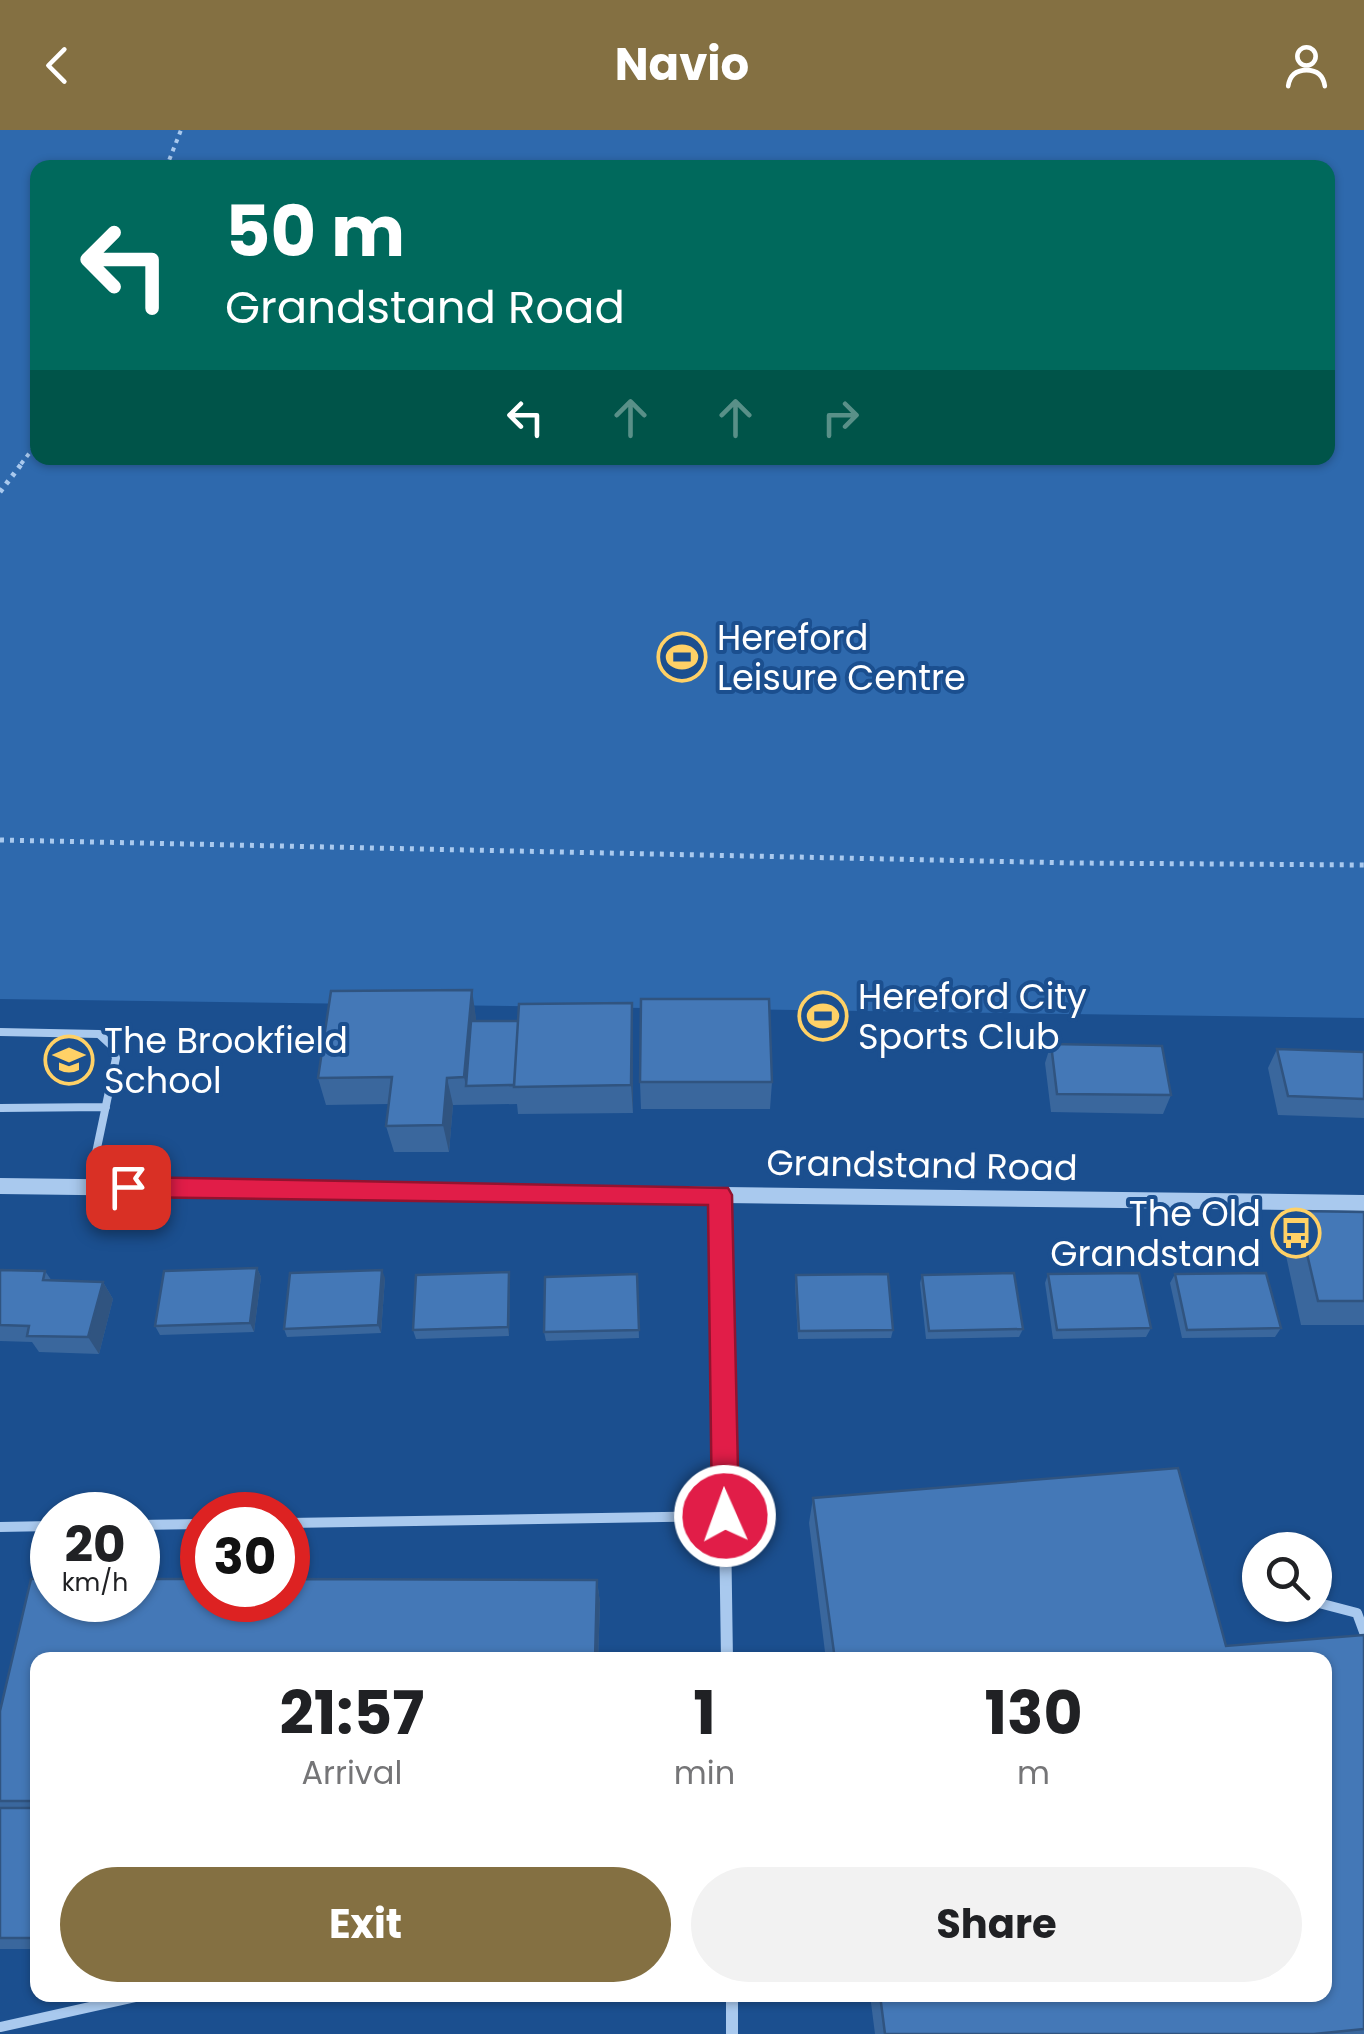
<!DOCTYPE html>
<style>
:root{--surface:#fff;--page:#f2f2f2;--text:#202124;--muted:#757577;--accent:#847042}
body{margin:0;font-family:Poppins,sans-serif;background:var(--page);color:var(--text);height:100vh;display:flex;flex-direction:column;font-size:38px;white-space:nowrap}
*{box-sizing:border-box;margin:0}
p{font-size:32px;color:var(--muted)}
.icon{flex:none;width:55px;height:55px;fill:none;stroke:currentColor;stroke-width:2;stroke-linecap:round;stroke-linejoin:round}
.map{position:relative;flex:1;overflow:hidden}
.drawer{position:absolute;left:30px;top:1522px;width:1302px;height:350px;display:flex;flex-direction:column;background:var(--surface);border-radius:20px;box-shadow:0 2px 8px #0004}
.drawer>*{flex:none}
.top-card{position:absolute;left:30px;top:30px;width:1305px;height:305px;border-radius:20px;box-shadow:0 2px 8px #0004;background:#00695c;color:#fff;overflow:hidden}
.tools{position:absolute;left:1242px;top:1402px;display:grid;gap:20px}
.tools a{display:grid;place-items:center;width:90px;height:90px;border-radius:50%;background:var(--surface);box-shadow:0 2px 8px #0004;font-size:50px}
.speed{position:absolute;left:30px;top:1362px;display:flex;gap:20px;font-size:50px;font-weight:700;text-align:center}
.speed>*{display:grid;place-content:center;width:130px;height:130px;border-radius:50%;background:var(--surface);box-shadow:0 2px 8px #0004;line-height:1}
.speed small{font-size:25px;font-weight:400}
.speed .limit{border:15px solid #d22;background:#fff;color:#111}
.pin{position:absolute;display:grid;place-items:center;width:85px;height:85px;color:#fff;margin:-42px;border-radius:20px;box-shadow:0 5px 15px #0006}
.me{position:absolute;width:110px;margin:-55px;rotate:358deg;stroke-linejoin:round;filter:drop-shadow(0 0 8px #0008)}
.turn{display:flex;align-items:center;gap:35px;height:210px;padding:0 30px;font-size:45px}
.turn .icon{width:130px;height:130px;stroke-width:2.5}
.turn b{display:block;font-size:70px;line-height:85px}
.lanes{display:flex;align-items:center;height:95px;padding:0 30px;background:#0003;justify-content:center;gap:50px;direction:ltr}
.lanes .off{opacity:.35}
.eta{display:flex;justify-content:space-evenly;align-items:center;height:170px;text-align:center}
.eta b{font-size:60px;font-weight:700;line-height:70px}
.action{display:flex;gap:20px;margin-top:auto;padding:20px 30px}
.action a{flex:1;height:115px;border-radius:60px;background:var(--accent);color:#fff;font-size:40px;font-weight:700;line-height:115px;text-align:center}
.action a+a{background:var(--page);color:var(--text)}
header{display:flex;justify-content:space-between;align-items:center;height:130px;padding:0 30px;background:var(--accent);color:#fff;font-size:45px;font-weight:700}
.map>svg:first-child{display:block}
</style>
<header><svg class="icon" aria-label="back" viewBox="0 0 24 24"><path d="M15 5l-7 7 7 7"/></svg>Navio<svg class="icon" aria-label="person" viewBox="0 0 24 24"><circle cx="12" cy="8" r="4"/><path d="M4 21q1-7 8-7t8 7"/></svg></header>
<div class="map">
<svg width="1364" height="1904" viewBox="0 0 1364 1904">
<rect width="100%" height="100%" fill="#1b4f8f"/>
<!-- green -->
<path fill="#2e69ad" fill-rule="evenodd" d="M 0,0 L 1364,0 L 1364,888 L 0,869 ZM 38,38 L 1328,38 L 1328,328 L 38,328 Z"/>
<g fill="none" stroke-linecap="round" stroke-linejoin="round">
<!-- path-far1 -->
<path stroke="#a9c9ee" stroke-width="4" stroke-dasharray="4 5" stroke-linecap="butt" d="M 166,38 L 181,0
M 21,334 L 38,312"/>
<!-- path -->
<path stroke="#a9c9ee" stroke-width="5" stroke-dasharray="4 6" stroke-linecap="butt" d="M 0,362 L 23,332
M 0,710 L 1075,733 L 1364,735"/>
<!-- service-far1 -->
<path stroke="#a9c9ee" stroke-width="8" d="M 0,902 L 99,904 L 112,916 L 116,928 L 89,1056
M 0,978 L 106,977"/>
<!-- service -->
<path stroke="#a9c9ee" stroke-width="10" d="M 288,1393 L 725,1386
M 138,1395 L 202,1394
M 0,1397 L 52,1396
M 1315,1472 L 1357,1483 L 1364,1502
M 466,1865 L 732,1866
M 0,1897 L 144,1865"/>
<!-- minor-far1 -->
<path stroke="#a9c9ee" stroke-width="10" d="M 720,1065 L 723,1264"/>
<!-- minor -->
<path stroke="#a9c9ee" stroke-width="12" d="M 723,1262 L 727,1530
M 732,1865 L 732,1904"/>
<!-- tertiary -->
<path fill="#a9c9ee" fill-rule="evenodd" d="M 0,1048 L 1364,1065 L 1364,1081 L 0,1064 Z"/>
</g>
<!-- wall -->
<path fill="#3a679d" d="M 472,860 L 476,891 L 518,891 L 632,873 L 633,983 L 518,984 L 517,974 L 453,975 L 449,1022 L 394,1022 L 386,996 L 389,974 L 326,975 L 318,948 Z
M 1051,914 L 1171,965 L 1163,984 L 1051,982 L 1045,933 Z
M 1277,919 L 1364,922 L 1364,988 L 1278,985 L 1268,938 Z
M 640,952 L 772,952 L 770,979 L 641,979 Z
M 1297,1081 L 1364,1082 L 1364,1195 L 1301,1195 L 1282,1107 Z
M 257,1138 L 261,1147 L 254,1202 L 160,1205 L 155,1196 Z
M 0,1140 L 45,1141 L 52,1151 L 103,1152 L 113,1169 L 99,1224 L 39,1222 L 32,1212 L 0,1211 Z
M 637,1144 L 639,1208 L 546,1211 L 544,1202 Z
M 1048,1144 L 1151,1198 L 1146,1207 L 1053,1209 L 1045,1153 Z
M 1175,1144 L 1281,1198 L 1275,1207 L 1182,1208 L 1170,1153 Z
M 796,1145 L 893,1200 L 891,1208 L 798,1209 L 795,1154 Z
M 922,1145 L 1023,1199 L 1019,1207 L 926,1209 L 920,1153 Z
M 385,1148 L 381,1203 L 287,1207 L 284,1199 Z
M 510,1150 L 509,1206 L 416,1209 L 413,1200 Z
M 813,1368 L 1226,1516 L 1364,1505 L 1364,1904 L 875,1904 L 870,1865 L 1325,1865 L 1325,1530 L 826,1530 L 809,1393 Z
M 31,1449 L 52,1449 L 52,1470 L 138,1470 L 138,1449 L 202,1449 L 202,1470 L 288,1470 L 288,1449 L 597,1450 L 600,1473 L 598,1530 L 38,1530 L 38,1819 L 0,1819 L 0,1581 Z"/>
<!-- shaded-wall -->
<path fill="#305480" d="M 472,860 L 476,888 L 471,956 L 466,956 L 464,947 Z
M 632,873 L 633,901 L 633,983 L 631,955 Z
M 447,948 L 453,975 L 449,1022 L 443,995 Z
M 257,1138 L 261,1147 L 254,1202 L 250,1193 Z
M 382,1140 L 385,1148 L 381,1203 L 378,1195 Z
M 509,1142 L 510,1150 L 509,1206 L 508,1197 Z
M 103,1152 L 113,1169 L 99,1224 L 88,1207 Z
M 597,1450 L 600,1473 L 598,1530 L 595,1530 Z"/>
<!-- building -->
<path fill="#4478b7" stroke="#305480" stroke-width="2.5" d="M 472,860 L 464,947 L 447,948 L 443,995 L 386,996 L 392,947 L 318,948 L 331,861 Z
M 641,869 L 769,869 L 772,952 L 640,952 Z
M 632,873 L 631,955 L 514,957 L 519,874 Z
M 471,891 L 518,891 L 514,955 L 466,956 Z
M 1051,914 L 1162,916 L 1171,965 L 1057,964 Z
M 1277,919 L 1364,922 L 1364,969 L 1288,966 Z
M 1297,1081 L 1364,1082 L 1364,1171 L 1318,1171 Z
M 257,1138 L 250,1193 L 155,1196 L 164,1141 Z
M 0,1140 L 45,1141 L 43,1150 L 103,1152 L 88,1207 L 27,1206 L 29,1196 L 0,1195 Z
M 382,1140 L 378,1195 L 284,1199 L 290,1143 Z
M 509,1142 L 508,1197 L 413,1200 L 416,1145 Z
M 1014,1143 L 1023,1199 L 929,1201 L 922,1145 Z
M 1139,1143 L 1151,1198 L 1057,1200 L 1048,1144 Z
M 1266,1143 L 1281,1198 L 1187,1200 L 1175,1144 Z
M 637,1144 L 639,1200 L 544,1202 L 545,1147 Z
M 888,1144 L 893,1200 L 799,1201 L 796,1145 Z
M 1178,1338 L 1226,1516 L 1364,1505 L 1364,1899 L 1314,1904 L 885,1904 L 880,1865 L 1325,1865 L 1325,1530 L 835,1530 L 813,1368 Z
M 31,1449 L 52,1449 L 52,1470 L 138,1470 L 138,1449 L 202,1449 L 202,1470 L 288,1470 L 288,1449 L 597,1450 L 595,1530 L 38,1530 L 38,1671 L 0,1671 L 0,1581 Z
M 0,1678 L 38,1678 L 38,1808 L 0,1808 Z"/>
<!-- route -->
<path fill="#e11d48" stroke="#92132f" stroke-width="2.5" d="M 128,1047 L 728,1058 L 732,1065 L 739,1386 L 735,1396 L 725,1399 L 716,1396 L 712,1386 L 708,1075 L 128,1067 L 120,1064 L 117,1057 L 120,1050 Z"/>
<!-- icons -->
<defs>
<g id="stadium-ring" transform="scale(2.5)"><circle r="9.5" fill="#1b4f8f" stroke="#ffd166" stroke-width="1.5"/><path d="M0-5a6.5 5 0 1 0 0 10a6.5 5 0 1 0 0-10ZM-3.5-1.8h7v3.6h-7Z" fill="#ffd166"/></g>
<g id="school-ring" transform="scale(2.5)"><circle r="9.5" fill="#1b4f8f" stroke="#ffd166" stroke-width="1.5"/><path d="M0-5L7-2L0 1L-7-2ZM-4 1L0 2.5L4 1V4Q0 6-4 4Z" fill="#ffd166"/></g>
<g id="bus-ring" transform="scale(2.5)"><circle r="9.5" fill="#1b4f8f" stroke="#ffd166" stroke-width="1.5"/><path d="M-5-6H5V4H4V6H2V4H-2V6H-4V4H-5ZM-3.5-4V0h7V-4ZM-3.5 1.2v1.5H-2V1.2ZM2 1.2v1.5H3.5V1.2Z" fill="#ffd166"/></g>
</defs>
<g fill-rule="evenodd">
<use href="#stadium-ring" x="682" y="527"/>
<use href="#stadium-ring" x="823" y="886"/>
<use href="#school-ring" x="69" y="930"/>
<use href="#bus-ring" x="1296" y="1103"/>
</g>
<g text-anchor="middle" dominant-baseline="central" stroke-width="8" stroke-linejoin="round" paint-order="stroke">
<!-- poi labels -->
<g font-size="35" fill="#fff" stroke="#1b4f8f" text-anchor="start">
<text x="717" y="507">Hereford<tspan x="717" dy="40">Leisure Centre</tspan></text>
<text x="858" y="866">Hereford City<tspan x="858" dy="40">Sports Club</tspan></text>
<text x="104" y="910">The Brookfield<tspan x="104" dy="40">School</tspan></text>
<text x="1261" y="1083" text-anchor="end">The Old<tspan x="1261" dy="40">Grandstand</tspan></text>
</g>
<!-- street labels -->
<g font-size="35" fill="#fff" stroke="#1b4f8f">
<text transform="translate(922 1035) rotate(1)">Grandstand Road</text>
</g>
</g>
</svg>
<div class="tools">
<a><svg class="icon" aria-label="search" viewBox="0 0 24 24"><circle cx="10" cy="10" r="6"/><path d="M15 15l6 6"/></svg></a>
</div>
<div class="speed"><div>20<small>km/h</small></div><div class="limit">30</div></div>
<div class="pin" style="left:128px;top:1057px;background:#d93025"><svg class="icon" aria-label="arrive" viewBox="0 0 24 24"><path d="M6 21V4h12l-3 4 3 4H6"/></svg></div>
<svg class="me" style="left:725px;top:1386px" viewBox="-20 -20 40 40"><circle r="17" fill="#e11d48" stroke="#fff" stroke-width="3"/><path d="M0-11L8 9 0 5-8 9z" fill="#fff"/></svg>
<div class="top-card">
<div class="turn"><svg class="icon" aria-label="left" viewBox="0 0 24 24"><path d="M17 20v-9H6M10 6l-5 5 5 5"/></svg><div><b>50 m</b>Grandstand Road</div></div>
<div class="lanes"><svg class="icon" aria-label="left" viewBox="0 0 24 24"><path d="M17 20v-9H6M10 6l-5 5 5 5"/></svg><svg class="icon off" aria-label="ahead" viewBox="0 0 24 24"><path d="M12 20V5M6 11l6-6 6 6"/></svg><svg class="icon off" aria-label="ahead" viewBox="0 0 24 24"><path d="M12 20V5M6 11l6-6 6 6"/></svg><svg class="icon off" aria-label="right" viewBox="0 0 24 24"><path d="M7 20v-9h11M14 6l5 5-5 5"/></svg></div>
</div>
<section class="drawer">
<div class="eta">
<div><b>21:57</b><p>Arrival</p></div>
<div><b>1</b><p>min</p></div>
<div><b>130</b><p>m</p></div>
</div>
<div class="action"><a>Exit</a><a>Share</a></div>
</section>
</div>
